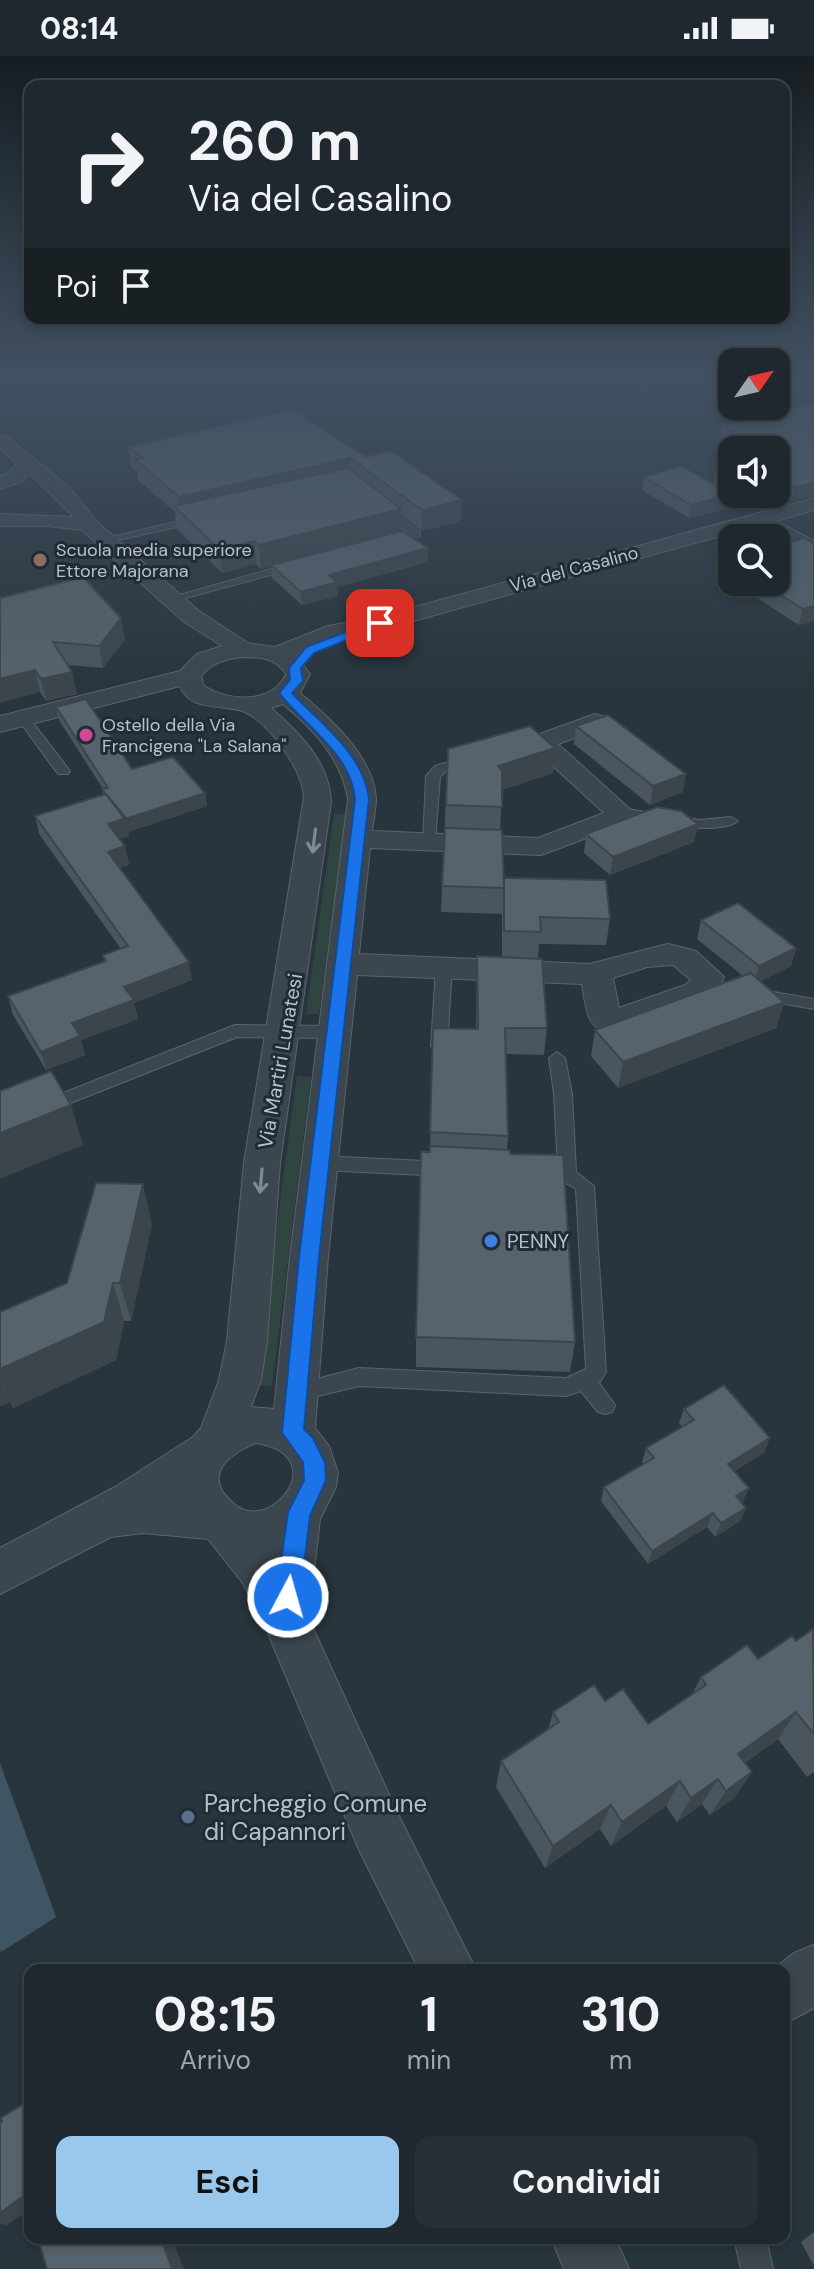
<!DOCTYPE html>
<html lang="it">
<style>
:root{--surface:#1e282e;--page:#263036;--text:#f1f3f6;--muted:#a1a6aa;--line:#3c444a;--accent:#9ac7ec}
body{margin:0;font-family:"DM Sans",sans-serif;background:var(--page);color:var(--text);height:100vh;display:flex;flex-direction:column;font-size:30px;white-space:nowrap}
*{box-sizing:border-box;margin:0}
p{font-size:26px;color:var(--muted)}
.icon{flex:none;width:44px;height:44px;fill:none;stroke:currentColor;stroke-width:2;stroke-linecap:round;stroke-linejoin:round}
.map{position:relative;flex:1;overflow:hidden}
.panel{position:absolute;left:24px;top:1908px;width:766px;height:280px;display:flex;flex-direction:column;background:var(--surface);border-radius:16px;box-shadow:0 4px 12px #0003,0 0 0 2px var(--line)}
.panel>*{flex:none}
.top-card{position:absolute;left:24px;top:24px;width:766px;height:244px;border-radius:16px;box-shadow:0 4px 12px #0003,0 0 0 2px var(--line);background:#1e282e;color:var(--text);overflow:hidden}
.needle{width:52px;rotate:56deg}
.controls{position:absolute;left:718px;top:292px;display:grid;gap:16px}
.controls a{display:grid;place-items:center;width:72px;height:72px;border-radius:16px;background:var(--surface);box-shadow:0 4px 12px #0003,0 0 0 2px var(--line);font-size:40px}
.pin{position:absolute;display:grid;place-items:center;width:68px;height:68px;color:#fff;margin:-34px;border-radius:16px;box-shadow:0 4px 12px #0006}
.me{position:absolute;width:88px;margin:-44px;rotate:6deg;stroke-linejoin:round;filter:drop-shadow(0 0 6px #0008)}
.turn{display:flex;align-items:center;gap:28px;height:168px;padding:0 32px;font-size:36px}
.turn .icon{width:104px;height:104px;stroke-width:2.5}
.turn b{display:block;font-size:56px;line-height:68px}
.then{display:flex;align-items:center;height:76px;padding:0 32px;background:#0003;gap:16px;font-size:30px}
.eta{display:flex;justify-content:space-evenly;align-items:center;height:136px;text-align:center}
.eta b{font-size:48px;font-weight:700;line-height:56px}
.cta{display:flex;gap:16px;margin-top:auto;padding:16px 32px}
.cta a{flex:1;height:92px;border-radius:16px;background:var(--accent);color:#111;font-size:32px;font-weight:700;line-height:92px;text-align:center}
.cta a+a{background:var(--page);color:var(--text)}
.status{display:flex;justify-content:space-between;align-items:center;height:56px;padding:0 40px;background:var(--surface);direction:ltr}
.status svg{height:22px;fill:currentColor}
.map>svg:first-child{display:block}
</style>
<div class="status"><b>08:14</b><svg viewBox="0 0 49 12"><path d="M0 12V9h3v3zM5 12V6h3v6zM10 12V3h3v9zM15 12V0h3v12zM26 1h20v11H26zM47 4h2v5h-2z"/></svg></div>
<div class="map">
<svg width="814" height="2213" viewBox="0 0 814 2213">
<rect width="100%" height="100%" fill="#28353d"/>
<!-- green -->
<path fill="#304541" d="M 334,758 L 346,758 L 319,958 L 306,958 Z
M 297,1020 L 311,1021 L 272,1330 L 255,1330 Z"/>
<!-- water -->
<path fill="#405564" d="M 0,1707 L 56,1861 L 1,1896 L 0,1893 Z"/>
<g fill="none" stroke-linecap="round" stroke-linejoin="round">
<!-- lane casing -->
<g stroke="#5a646b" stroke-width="2">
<path id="lane" d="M 655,323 L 642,329 L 638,326 Z
M 776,323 L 785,323 L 814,338 L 814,344 Z
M 382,448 L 420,476 L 420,480 L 382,488 L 382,484 L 408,477 L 378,453 L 377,451 Z
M 200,460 L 204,461 L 204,465 L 104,487 L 99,484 Z
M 292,507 L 297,510 L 296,512 L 171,546 L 165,543 Z
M 19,659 L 27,659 L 70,715 L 68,718 L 58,718 L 17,662 Z
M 471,699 L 478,703 L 476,706 L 445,716 L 440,721 L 435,786 L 428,790 L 423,789 L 426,720 L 435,710 Z
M 619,752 L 700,764 L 731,761 L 738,765 C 717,781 641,765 614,759 L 612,756 Z
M 444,907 L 452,912 L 447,990 L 439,996 L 431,990 L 436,912 Z
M 756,933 L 814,943 L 814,953 L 750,942 L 748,938 Z
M 235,969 L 336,970 L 344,976 L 336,982 L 237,981 L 0,1075 L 0,1062 Z
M 557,996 L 565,1002 L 572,1038 L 576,1116 L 594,1130 L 606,1316 L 599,1327 L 615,1349 L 612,1356 L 605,1358 L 598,1356 L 581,1335 L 566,1340 L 359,1330 L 297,1345 L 290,1342 L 287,1336 L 290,1330 L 359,1312 L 566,1322 L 586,1313 L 576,1133 L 564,1126 L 537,1123 L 534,1118 L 537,1113 L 558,1112 L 554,1038 L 549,1002 Z
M 320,1100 L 445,1106 L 451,1108 L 454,1113 L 451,1118 L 445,1120 L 320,1114 L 311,1107 Z
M 734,2182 L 766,2182 L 773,2213 L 741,2213 Z"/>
</g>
<!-- street casing -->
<g stroke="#5a646b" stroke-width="2">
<path id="street" d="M 0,379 L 6,380 L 70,432 L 97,466 L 199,555 L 248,587 L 275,591 L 328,570 L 378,561 L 814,442 L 814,454 L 776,465 L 814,485 L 814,499 L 756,470 L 388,572 L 342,581 L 296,599 L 310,618 L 300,637 C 330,662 374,701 376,743 C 376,754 373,765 372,775 L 538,782 L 604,757 L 529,688 L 537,679 L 595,658 L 604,661 L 608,666 L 604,671 L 558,688 L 633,756 L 627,767 L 541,799 L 370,792 L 359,898 L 589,908 L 668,888 L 696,895 L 724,921 L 717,936 L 707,945 L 609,978 C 585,971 586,950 582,928 L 357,919 L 328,1201 L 315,1372 L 329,1390 L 338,1417 L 336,1431 L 320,1463 L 311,1541 L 316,1563 L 312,1570 L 398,1758 L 476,1914 L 419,1914 L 360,1796 L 259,1556 L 242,1526 L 208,1483 L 143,1477 L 111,1481 L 0,1538 L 0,1492 L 115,1431 L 193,1381 L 201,1372 L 219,1324 L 227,1285 L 244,1107 L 304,741 C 302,713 270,668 245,656 C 224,647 190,657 180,630 L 0,676 L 0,660 L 180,615 L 197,598 L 222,590 L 183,565 L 82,474 L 48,470 L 0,470 L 0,458 L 74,461 L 29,417 L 23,425 L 0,433 L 0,420 L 9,417 L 17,407 L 0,393 ZM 243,601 C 260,601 276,602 286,618 C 272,649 229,645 204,630 L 201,620 C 212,606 226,603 243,601 ZM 283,648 C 314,674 341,702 348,743 L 290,1201 L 274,1353 L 251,1351 L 261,1324 L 267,1285 L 280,1107 L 331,746 C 330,707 299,676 271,652 ZM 673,909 L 691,924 L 685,929 L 619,952 L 613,922 L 647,911 ZM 256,1387 C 334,1399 271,1480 234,1448 C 201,1420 227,1399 256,1387 Z
M 814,1889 L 814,1952 L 784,1968 L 784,1914 L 772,1914 L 794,1897 Z
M 551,2182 L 615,2182 L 629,2213 L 564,2213 Z"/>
</g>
<!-- lane -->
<use href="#lane" fill="#3c464e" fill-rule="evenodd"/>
<!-- street -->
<use href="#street" fill="#3c464e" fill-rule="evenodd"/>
</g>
<!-- wall -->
<path fill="#4a555e" d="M 814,347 L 792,445 L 780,439 L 689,462 L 642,434 L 644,421 L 713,428 L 715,417 L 776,438 L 776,394 L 742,394 L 720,383 L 722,370 Z
M 128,391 L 366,401 L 462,444 L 461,465 L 422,475 L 401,459 L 401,475 L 428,506 L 337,531 L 338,540 L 302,549 L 272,522 L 271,510 L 261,513 L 256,508 L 222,517 L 177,473 L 175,456 L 138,424 L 137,415 L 131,411 Z
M 814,488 L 814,565 L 799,569 L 733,526 L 776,526 Z
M 732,501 L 732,526 L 721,519 L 724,503 Z
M 0,542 L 125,583 L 103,612 L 68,609 L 72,616 L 77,638 L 46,645 L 40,636 Z
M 56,651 L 132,713 L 205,737 L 207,750 L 128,776 L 129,780 L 120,783 L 125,790 L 129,809 L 119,812 L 192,924 L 134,947 L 138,963 L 81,984 L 85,999 L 46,1014 L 13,959 L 8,940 L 104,905 L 103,899 L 121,893 L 39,778 L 35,760 L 103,738 L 103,733 L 59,664 Z
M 576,670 L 683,736 L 650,749 L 574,688 Z
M 555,692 L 553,717 L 502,734 L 500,774 L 504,826 L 610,863 L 606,889 L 539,888 L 538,903 L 547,972 L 544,999 L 506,998 L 508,1080 L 507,1094 L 510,1098 L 575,1286 L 570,1316 L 416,1311 L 416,1281 L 430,1096 L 433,972 L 476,973 L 477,900 L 502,901 L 502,857 L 502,858 L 441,856 L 448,693 Z
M 698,768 L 694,786 L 610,819 L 584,797 L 586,778 Z
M 701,864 L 796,892 L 791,910 L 760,925 L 784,946 L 776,972 L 618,1032 L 591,1000 L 595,974 L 743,920 L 697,883 Z
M 152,1168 L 131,1265 L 124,1265 L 116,1304 L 13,1352 L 10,1346 L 0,1350 L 0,1256 L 67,1227 Z
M 684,1353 L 764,1397 L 734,1415 L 749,1432 L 742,1447 L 746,1452 L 740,1465 L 715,1481 L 707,1471 L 648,1508 L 601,1445 L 604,1431 L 643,1408 L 642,1406 L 646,1392 L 682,1371 L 679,1367 Z
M 814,1573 L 814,1716 L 807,1721 L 778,1683 L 745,1707 L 752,1716 L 734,1742 L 710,1759 L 702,1748 L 677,1766 L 666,1750 L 611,1790 L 600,1773 L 545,1812 L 496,1731 L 501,1705 L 548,1674 L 553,1656 L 605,1645 L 648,1668 L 692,1638 L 701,1621 L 758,1603 L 796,1585 Z
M 814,2176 L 814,2210 L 801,2186 Z"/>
<!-- shaded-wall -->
<path fill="#3c454c" d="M 350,402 L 350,422 L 181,457 L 179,441 Z
M 783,425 L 780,439 L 689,462 L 691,449 L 732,438 L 776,438 L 776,427 Z
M 814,427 L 814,440 L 792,445 L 795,431 Z
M 462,444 L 461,465 L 422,475 L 422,454 Z
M 401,453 L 401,476 L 261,513 L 259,489 Z
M 254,485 L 256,508 L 222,517 L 219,493 Z
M 428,492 L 428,506 L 337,531 L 338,540 L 302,549 L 301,536 L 329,519 Z
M 814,550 L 814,565 L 799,569 L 803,553 Z
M 121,562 L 125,583 L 103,612 L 99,590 Z
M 35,614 L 40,636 L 0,647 L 0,623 Z
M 72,616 L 77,638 L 46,645 L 41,623 Z
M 555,692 L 553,717 L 496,736 L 498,710 Z
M 686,718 L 683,736 L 650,749 L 653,730 Z
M 205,737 L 207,750 L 128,776 L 129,780 L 112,786 L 108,768 Z
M 698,768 L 694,786 L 610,819 L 613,801 Z
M 125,790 L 129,809 L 112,814 L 108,796 Z
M 796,892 L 791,910 L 754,929 L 759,910 Z
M 189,906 L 192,924 L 134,947 L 138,963 L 81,984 L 85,999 L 46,1014 L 41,996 L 72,967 L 124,931 Z
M 784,946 L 776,972 L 618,1032 L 623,1006 Z
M 71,1049 L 83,1089 L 0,1123 L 0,1077 Z
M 143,1128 L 152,1168 L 131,1265 L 120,1227 Z
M 113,1227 L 124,1265 L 116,1304 L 13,1352 L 0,1323 L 0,1313 Z
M 0,1324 L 10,1346 L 0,1350 Z
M 770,1382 L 764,1397 L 723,1422 L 728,1408 Z
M 749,1432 L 743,1446 L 730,1454 L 736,1440 Z
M 746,1452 L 740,1465 L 715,1481 L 721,1467 Z
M 713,1457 L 707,1471 L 648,1508 L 652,1495 Z
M 796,1656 L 778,1683 L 721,1724 L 738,1698 Z
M 752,1716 L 734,1742 L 710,1759 L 726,1735 Z
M 718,1723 L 702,1748 L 677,1766 L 691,1742 Z
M 680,1725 L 666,1750 L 611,1790 L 622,1766 Z
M 611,1749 L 600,1773 L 545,1812 L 553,1790 Z
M 25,2139 L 30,2153 L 7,2169 L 0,2168 L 0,2157 Z
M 161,2182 L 172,2182 L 184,2213 L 172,2213 Z"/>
<!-- building -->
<path fill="#56636d" stroke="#3c454c" stroke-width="2" d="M 814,347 L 814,427 L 795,431 L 783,425 L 776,427 L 776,400 L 781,398 L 776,396 L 776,394 L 772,394 L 722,370 Z
M 292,354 L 366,401 L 391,395 L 462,444 L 422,454 L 350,402 L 179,441 L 135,403 L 143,402 L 128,391 Z
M 681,410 L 719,432 L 715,417 L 732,412 L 732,438 L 691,449 L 644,421 Z
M 348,412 L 401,453 L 259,489 L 254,485 L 219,493 L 174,450 Z
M 402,475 L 428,492 L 329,519 L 337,526 L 301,536 L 271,509 Z
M 805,482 L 814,488 L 814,550 L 803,553 L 760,526 L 776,526 L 776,490 Z
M 732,501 L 732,508 L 724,503 Z
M 83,521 L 121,562 L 99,590 L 53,586 L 72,616 L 41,623 L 35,614 L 0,623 L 0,542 Z
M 86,643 L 132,713 L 173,701 L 205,737 L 125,763 L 102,733 L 108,732 L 56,651 Z
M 608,659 L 686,718 L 653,730 L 576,670 Z
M 530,670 L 555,692 L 498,710 L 502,715 L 502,751 L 446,749 L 448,693 Z
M 106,738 L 126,762 L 108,768 L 125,790 L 108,796 L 189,906 L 124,931 L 134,944 L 72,967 L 80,980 L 41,996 L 8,940 L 106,905 L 103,899 L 128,890 L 35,760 Z
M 657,751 L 681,755 L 698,768 L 613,801 L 586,778 Z
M 445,772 L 502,774 L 504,832 L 442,830 Z
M 504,822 L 606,824 L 610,863 L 540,861 L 541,876 L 504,875 Z
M 738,847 L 796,892 L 759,910 L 701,864 Z
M 477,900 L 542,903 L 547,972 L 505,972 L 508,1080 L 430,1076 L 433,972 L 478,973 Z
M 751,917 L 784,946 L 623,1006 L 595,974 Z
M 51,1015 L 71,1049 L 0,1077 L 0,1035 Z
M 430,1090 L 510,1094 L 510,1098 L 563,1099 L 575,1286 L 416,1281 L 421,1096 L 430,1096 Z
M 96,1127 L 143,1128 L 120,1227 L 113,1227 L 104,1266 L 0,1313 L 0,1256 L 67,1227 Z
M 724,1329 L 770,1382 L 728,1408 L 749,1432 L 736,1440 L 746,1452 L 721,1467 L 713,1457 L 652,1495 L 604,1431 L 654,1402 L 646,1392 L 694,1364 L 684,1353 Z
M 813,1573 L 814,1678 L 796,1656 L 738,1698 L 752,1716 L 726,1735 L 718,1723 L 691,1742 L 680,1725 L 622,1766 L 611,1749 L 553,1790 L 501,1705 L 559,1666 L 553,1656 L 594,1629 L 605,1645 L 623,1633 L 648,1668 L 706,1629 L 701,1621 L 747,1589 L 758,1603 L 792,1580 L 796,1585 Z
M 30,2044 L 30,2157 L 25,2139 L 0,2157 L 0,2067 L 2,2066 L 1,2062 Z
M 38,2182 L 161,2182 L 172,2213 L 47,2213 Z"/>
<!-- one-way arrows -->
<defs><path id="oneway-shaft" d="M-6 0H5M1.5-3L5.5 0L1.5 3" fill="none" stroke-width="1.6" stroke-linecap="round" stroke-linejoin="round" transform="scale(2)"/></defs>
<g stroke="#808a91">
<use href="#oneway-shaft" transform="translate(314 785) rotate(97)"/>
<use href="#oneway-shaft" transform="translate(261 1125) rotate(95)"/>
</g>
<!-- sky -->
<linearGradient id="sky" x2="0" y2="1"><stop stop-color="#161d22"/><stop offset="0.51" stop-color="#425162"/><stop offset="1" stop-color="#425162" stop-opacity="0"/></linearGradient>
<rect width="814" height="633" fill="url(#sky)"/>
<!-- route -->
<path fill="#1a73e8" stroke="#114b97" stroke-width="2" d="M 380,563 L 386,567 L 384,569 L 314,597 L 301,612 L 303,625 L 292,637 C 321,668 364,698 369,743 L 319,1201 L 304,1373 L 313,1382 L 325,1406 L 326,1424 L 310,1460 L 300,1541 L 297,1549 L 288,1552 L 280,1549 L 276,1541 L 288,1456 L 304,1424 L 303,1406 L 282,1377 L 299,1201 L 355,743 C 351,698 306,671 279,637 L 290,624 L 289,612 L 306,591 Z"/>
<!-- markers -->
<circle fill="#8d6e63" stroke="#212b33" stroke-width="3" cx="40" cy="504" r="8"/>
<circle fill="#d1479c" stroke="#212b33" stroke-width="3" cx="86" cy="679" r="8"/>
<circle fill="#3f7fe0" stroke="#212b33" stroke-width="3" cx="491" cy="1185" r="8"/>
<circle fill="#5c6f8a" stroke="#212b33" stroke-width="3" cx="188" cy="1761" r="8"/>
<g text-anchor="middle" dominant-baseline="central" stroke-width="6" stroke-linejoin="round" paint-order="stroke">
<!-- far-poi labels -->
<g font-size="18" fill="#b8c1c8" stroke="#212b33" text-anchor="start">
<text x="56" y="494">Scuola media superiore<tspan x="56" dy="21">Ettore Majorana</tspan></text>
<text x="102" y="669">Ostello della Via<tspan x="102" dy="21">Francigena "La Salana"</tspan></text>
</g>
<!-- far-street labels -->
<g font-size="18" fill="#b8c1c8" stroke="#212b33">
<text transform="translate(574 513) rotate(-15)">Via del Casalino</text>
</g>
<!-- street labels -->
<g font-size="20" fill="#b8c1c8" stroke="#212b33">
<text transform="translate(280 1005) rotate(-80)">Via Martiri Lunatesi</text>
</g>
<!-- poi labels -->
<g font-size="20" fill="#b8c1c8" stroke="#212b33" text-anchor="start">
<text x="507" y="1185">PENNY</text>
</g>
<!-- near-poi labels -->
<g font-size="24" fill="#b8c1c8" stroke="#212b33" text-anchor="start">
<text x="204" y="1747">Parcheggio Comune<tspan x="204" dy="28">di Capannori</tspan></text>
</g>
</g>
</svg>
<div class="controls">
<a><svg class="needle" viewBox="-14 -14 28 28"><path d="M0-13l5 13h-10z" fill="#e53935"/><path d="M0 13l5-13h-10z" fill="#a1a6aa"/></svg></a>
<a><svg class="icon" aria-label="sound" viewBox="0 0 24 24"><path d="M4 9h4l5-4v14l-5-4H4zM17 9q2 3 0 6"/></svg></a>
<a><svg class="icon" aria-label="search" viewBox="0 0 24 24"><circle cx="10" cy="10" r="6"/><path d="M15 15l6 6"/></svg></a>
</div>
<div class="pin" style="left:380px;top:567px;background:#d93025"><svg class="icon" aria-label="arrive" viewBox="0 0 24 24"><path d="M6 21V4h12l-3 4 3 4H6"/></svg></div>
<svg class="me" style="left:288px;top:1541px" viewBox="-20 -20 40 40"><circle r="17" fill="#1a73e8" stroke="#fff" stroke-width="3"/><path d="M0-11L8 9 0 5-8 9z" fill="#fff"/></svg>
<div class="top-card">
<div class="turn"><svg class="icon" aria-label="right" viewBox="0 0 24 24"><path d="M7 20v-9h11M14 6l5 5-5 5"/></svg><div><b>260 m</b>Via del Casalino</div></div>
<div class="then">Poi<svg class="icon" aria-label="arrive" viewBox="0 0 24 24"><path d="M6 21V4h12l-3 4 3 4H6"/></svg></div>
</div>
<section class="panel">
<div class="eta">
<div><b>08:15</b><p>Arrivo</p></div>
<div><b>1</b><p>min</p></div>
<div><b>310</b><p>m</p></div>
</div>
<div class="cta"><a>Esci</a><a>Condividi</a></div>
</section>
</div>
